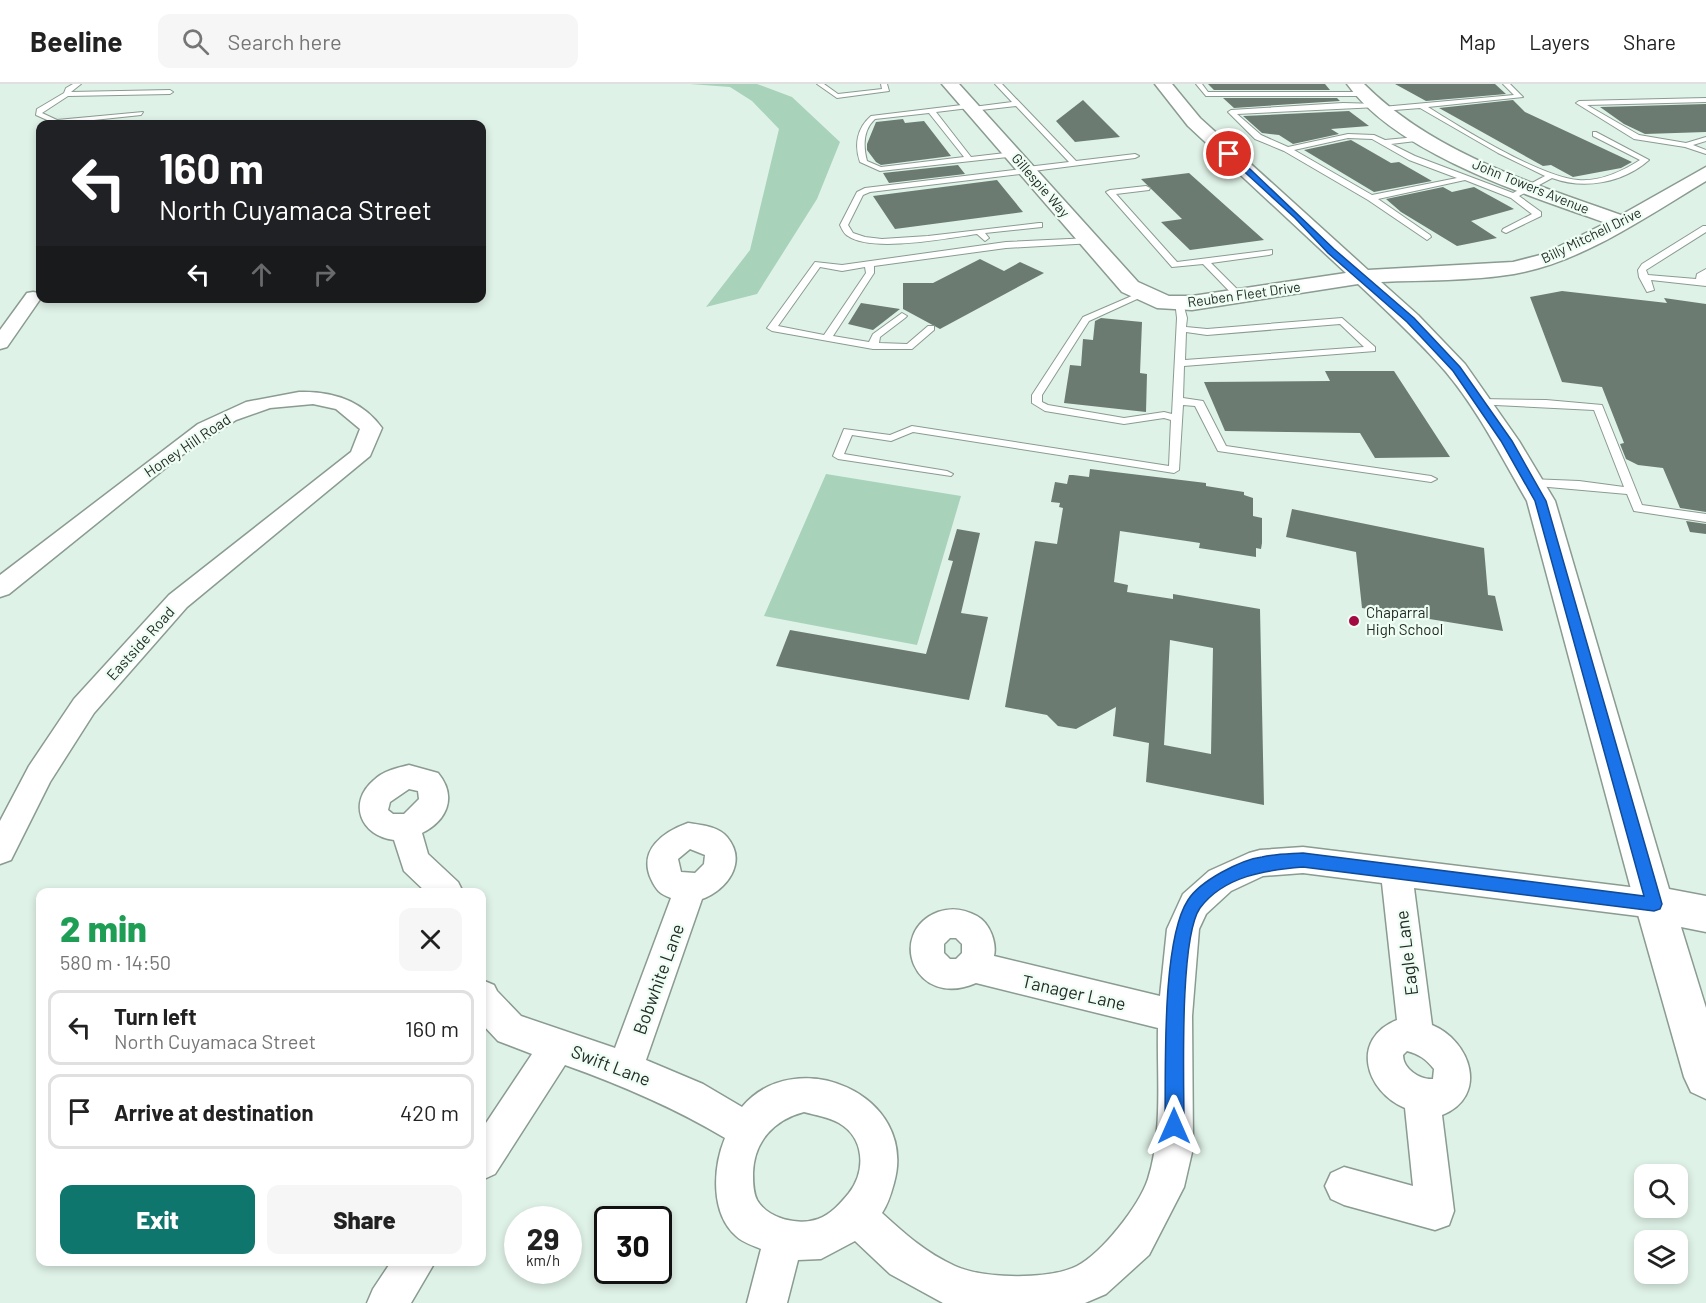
<!DOCTYPE html>
<meta charset="utf-8">
<style>
:root{--surface:#fff;--page:#f6f6f6;--text:#222;--muted:#767676;--line:#e0e0e0;--accent:#0f766e}
body{margin:0;font-family:Barlow,sans-serif;background:var(--page);color:var(--text);height:100vh;display:flex;flex-direction:column;font-size:22px;white-space:nowrap}
*{box-sizing:border-box;margin:0}
p{font-size:20px;color:var(--muted)}
.icon{flex:none;width:33px;height:33px;fill:none;stroke:currentColor;stroke-width:2;stroke-linecap:round;stroke-linejoin:round}
.map{position:relative;flex:1;overflow:hidden}
.side{position:absolute;left:36px;top:804px;width:450px;height:378px;display:flex;flex-direction:column;background:var(--surface);border-radius:12px;box-shadow:0 3px 9px #0003}
.side>*{flex:none}
.guide{position:absolute;left:36px;top:36px;width:450px;height:183px;border-radius:12px;box-shadow:0 3px 9px #0003;background:#202124;color:#fff;overflow:hidden}
.controls{position:absolute;left:1634px;top:1080px;display:grid;gap:12px}
.controls a{display:grid;place-items:center;width:54px;height:54px;border-radius:12px;background:var(--surface);box-shadow:0 3px 9px #0003;font-size:30px}
.speed{position:absolute;left:504px;top:1122px;display:flex;gap:12px;font-size:30px;font-weight:700;text-align:center}
.speed>*{display:grid;place-content:center;width:78px;height:78px;border-radius:50%;background:var(--surface);box-shadow:0 3px 9px #0003;line-height:1}
.speed small{font-size:15px;font-weight:400}
.speed .limit{border:3px solid #111;border-radius:9px;background:#fff;color:#111}
.pin{position:absolute;display:grid;place-items:center;width:51px;height:51px;color:#fff;margin:-26px;border:3px solid #fff;border-radius:50%;box-shadow:0 2px 6px #0007}
.me{position:absolute;width:66px;margin:-33px;rotate:0deg;stroke-linejoin:round;filter:drop-shadow(0 0 4px #0008)}
.turn{display:flex;align-items:center;gap:21px;height:126px;padding:0 24px;font-size:27px}
.turn .icon{width:78px;height:78px;stroke-width:2.5}
.turn b{display:block;font-size:42px;line-height:51px}
.lanes{display:flex;align-items:center;height:57px;padding:0 24px;background:#0003;justify-content:center;gap:30px;direction:ltr}
.lanes .off{opacity:.35}
.round{display:grid;place-items:center;flex:none;width:63px;height:63px;border-radius:12px;background:var(--page)}
.head{display:flex;align-items:center;justify-content:space-between;height:102px;padding:0 24px}
h1{font-size:36px;font-weight:800;line-height:45px;color:#1e9e55}
.primary-button{display:flex;gap:12px;margin-top:auto;padding:12px 24px}
.primary-button a{flex:1;height:69px;border-radius:12px;background:var(--accent);color:#fff;font-size:24px;font-weight:800;line-height:69px;text-align:center}
.primary-button a+a{background:var(--page);color:var(--text)}
ul{padding:0;list-style:none}
li{display:flex;align-items:center;gap:18px;height:75px;margin:0 12px 9px;padding:0 12px;border:3px solid var(--line);border-radius:12px}
li div{flex:1}
li b{display:block;font-size:22px}
li em{font-style:normal}
header{display:flex;align-items:center;gap:36px;box-sizing:border-box;height:84px;padding:0 30px;background:var(--surface);border-bottom:2px solid var(--line)}
header strong{font-size:28px}
nav{display:flex;gap:33px;margin-inline-start:auto;font-size:21px}
.search{width:420px;height:54px;background:var(--page);display:flex;align-items:center;gap:15px;box-sizing:border-box;padding:0 21px;border-radius:12px;color:var(--muted);font-size:22px}
.map>svg:first-child{display:block}
</style>
<header>
<strong>Beeline</strong>
<div class="search"><svg class="icon" aria-label="search" viewBox="0 0 24 24"><circle cx="10" cy="10" r="6"/><path d="M15 15l6 6"/></svg>Search here</div>
<nav><a>Map</a><a>Layers</a><a>Share</a></nav>
</header>
<div class="map">
<svg width="1706" height="1219" viewBox="0 0 1706 1219">
<rect width="100%" height="100%" fill="#dff2e7"/>
<!-- green -->
<path fill="#a8d2ba" d="M 690,0 L 757,0 L 792,13 L 840,58 L 817,115 L 757,210 L 706,223 L 750,166 L 779,45 L 752,17 L 730,3 Z
M 826,390 L 961,412 L 917,561 L 764,532 Z"/>
<!-- building -->
<path fill="#6b7b71" fill-rule="evenodd" d="M 1208,0 L 1325,0 L 1330,6 L 1214,6 Z
M 1395,0 L 1495,0 L 1506,10 L 1426,17 Z
M 1223,14 L 1337,14 L 1340,17 L 1234,24 Z
M 1083,16 L 1120,53 L 1075,58 L 1056,37 Z
M 1513,16 L 1525,28 L 1632,78 L 1621,84 L 1573,93 L 1551,81 L 1543,82 L 1439,24 Z
M 1706,20 L 1706,48 L 1645,50 L 1624,40 L 1600,23 Z
M 1349,27 L 1369,42 L 1331,45 L 1339,50 L 1293,60 L 1279,51 L 1262,49 L 1243,32 Z
M 903,35 L 905,39 L 924,37 L 951,72 L 881,81 L 876,78 L 867,66 L 867,60 L 876,38 Z
M 1351,56 L 1391,79 L 1399,78 L 1432,97 L 1374,108 L 1304,66 Z
M 958,81 L 965,90 L 889,99 L 883,89 Z
M 1189,89 L 1264,156 L 1190,166 L 1161,138 L 1182,135 L 1141,95 Z
M 997,96 L 1023,128 L 895,145 L 873,112 Z
M 1443,103 L 1452,108 L 1474,103 L 1514,125 L 1471,137 L 1497,154 L 1457,162 L 1401,128 L 1386,115 Z
M 980,175 L 1004,187 L 1020,178 L 1044,189 L 940,245 L 903,225 L 903,199 L 933,199 Z
M 1562,207 L 1667,219 L 1664,214 L 1706,220 L 1706,428 L 1680,424 L 1663,384 L 1638,381 L 1626,375 L 1620,360 L 1624,359 L 1602,303 L 1562,298 L 1530,213 Z
M 861,219 L 900,225 L 873,246 L 848,240 Z
M 1101,234 L 1142,238 L 1140,289 L 1147,290 L 1146,328 L 1064,319 L 1070,281 L 1081,282 L 1083,255 L 1093,256 L 1095,237 Z
M 1325,287 L 1394,287 L 1450,373 L 1375,374 L 1360,349 L 1225,347 L 1204,298 L 1330,297 Z
M 1090,385 L 1206,399 L 1206,402 L 1244,408 L 1244,411 L 1253,414 L 1253,432 L 1262,434 L 1262,459 L 1261,465 L 1256,464 L 1256,473 L 1199,464 L 1200,459 L 1120,447 L 1114,498 L 1128,501 L 1127,508 L 1173,515 L 1173,510 L 1260,525 L 1264,721 L 1146,698 L 1149,659 L 1113,652 L 1116,623 L 1076,645 L 1058,642 L 1047,631 L 1005,623 L 1035,457 L 1057,460 L 1063,424 L 1059,423 L 1060,419 L 1051,418 L 1055,398 L 1067,400 L 1069,391 L 1073,391 L 1089,393 ZM 1170,556 L 1213,564 L 1211,670 L 1164,661 Z
M 1292,425 L 1484,464 L 1488,511 L 1495,512 L 1503,547 L 1362,524 L 1356,468 L 1286,453 Z
M 1686,437 L 1706,440 L 1706,450 L 1690,448 Z
M 957,445 L 980,449 L 961,529 L 988,533 L 969,616 L 776,582 L 790,546 L 926,570 L 953,477 L 948,476 Z"/>
<g fill="none" stroke-linecap="round" stroke-linejoin="round">
<!-- lane casing -->
<g stroke="#8a9b91" stroke-width="2">
<path id="lane" d="M 73,0 L 81,0 L 71,8 L 170,6 L 173,8 L 170,10 L 68,12 L 42,29 L 57,36 L 143,28 L 141,31 L 56,40 L 36,31 L 37,25 L 64,9 L 66,4 Z
M 817,0 L 824,0 L 838,10 L 882,5 L 881,0 L 887,0 L 889,7 L 837,14 Z
M 995,0 L 1002,0 L 1076,77 L 1135,70 L 1139,72 L 1135,74 L 1033,87 L 1029,89 L 870,108 L 863,111 L 848,141 L 853,149 L 865,153 L 882,155 L 928,152 L 1039,139 L 1042,139 L 1042,143 L 985,149 L 989,154 L 985,157 L 977,150 C 948,154 872,169 848,152 C 844,150 842,145 840,141 L 857,108 L 865,104 L 1023,85 L 1027,83 L 1069,78 L 1016,22 L 972,27 L 969,24 L 936,28 L 971,73 L 1014,68 L 1018,70 L 1017,72 L 880,87 L 860,78 C 854,61 857,44 871,32 L 970,20 L 973,23 L 1012,18 ZM 929,29 L 964,73 L 881,83 L 867,77 C 863,62 863,46 875,35 Z
M 1196,0 L 1202,0 L 1208,8 L 1364,8 L 1367,10 L 1364,12 L 1206,12 Z
M 1503,0 L 1510,0 L 1523,13 L 1428,23 C 1463,45 1540,93 1578,96 C 1599,98 1623,87 1640,76 L 1593,52 L 1593,48 L 1596,48 L 1649,76 C 1623,99 1584,106 1552,94 L 1519,112 L 1541,128 L 1541,132 L 1506,149 L 1502,147 L 1503,145 L 1532,130 L 1511,114 L 1465,96 L 1378,115 L 1430,151 L 1431,153 L 1427,156 L 1368,116 L 1284,67 L 1255,55 L 1228,28 L 1231,26 L 1343,19 L 1380,20 L 1378,23 L 1237,30 L 1261,51 L 1288,63 L 1348,50 L 1374,51 L 1385,56 L 1427,52 L 1428,54 L 1424,56 L 1391,60 L 1415,72 L 1513,109 L 1545,92 L 1498,69 L 1420,24 L 1382,27 L 1379,25 L 1382,23 L 1514,11 ZM 1348,54 L 1372,55 L 1409,76 L 1457,94 L 1372,111 L 1294,66 Z
M 1706,14 L 1706,18 L 1587,21 L 1639,51 L 1686,59 L 1706,53 L 1706,57 L 1693,61 L 1706,66 L 1706,70 L 1685,63 L 1634,55 L 1576,19 L 1579,17 Z
M 1146,102 L 1150,104 L 1149,106 L 1116,110 L 1177,178 L 1272,166 L 1272,170 L 1269,171 L 1211,179 L 1241,209 L 1241,213 L 1235,213 L 1203,180 L 1172,183 L 1106,108 L 1110,106 Z
M 1703,142 L 1706,142 L 1706,148 L 1646,186 L 1648,191 L 1696,195 L 1697,190 L 1706,185 L 1706,202 L 1651,196 L 1654,206 L 1647,208 L 1639,193 L 1638,186 L 1642,180 Z
M 1090,154 L 1094,157 L 1093,159 L 1006,164 L 874,182 L 874,189 L 833,252 L 869,258 L 873,250 L 902,229 L 907,232 L 905,234 L 880,253 L 879,259 L 907,260 L 928,242 L 934,242 L 934,246 L 912,265 L 873,265 L 772,247 L 767,244 L 815,178 L 842,181 L 1006,158 ZM 820,183 L 842,187 L 865,183 L 866,189 L 824,251 L 778,242 Z
M 1141,208 L 1148,210 L 1089,237 L 1042,311 L 1042,318 L 1048,321 L 1124,334 L 1164,328 L 1172,330 L 1177,234 L 1175,217 L 1183,219 L 1187,234 L 1186,243 L 1207,245 L 1342,234 L 1375,263 L 1375,267 L 1184,282 L 1183,314 L 1203,317 L 1226,362 L 1431,392 L 1437,395 L 1431,398 L 1218,367 L 1195,322 L 1183,321 L 1179,386 L 1174,389 L 913,348 L 891,357 L 852,351 L 844,370 L 947,387 L 953,390 L 951,392 L 838,375 L 833,372 L 844,345 L 890,351 L 912,342 L 1169,382 L 1171,336 L 1164,334 L 1124,340 L 1045,327 L 1032,319 L 1032,311 L 1083,233 ZM 1340,240 L 1364,263 L 1185,276 L 1186,248 L 1207,251 Z
M 1479,315 L 1546,316 L 1602,321 L 1642,421 L 1706,430 L 1706,438 L 1634,427 L 1627,410 L 1526,401 L 1524,399 L 1530,395 L 1579,397 L 1624,403 L 1594,326 L 1475,320 L 1474,318 Z"/>
</g>
<!-- street casing -->
<g stroke="#8a9b91" stroke-width="3">
<path id="street" d="M 33,208 L 39,209 L 41,214 L 7,263 L 0,265 L 0,246 L 27,209 Z
M 299,308 C 331,307 362,316 382,344 L 370,372 L 187,523 L 94,629 L 50,698 L 11,776 L 0,780 L 0,737 L 29,682 L 74,615 L 169,511 L 351,368 L 360,345 L 336,325 L 313,320 L 270,324 L 236,336 L 179,373 L 9,510 L 0,513 L 0,491 L 198,340 L 246,318 Z
M 409,681 L 438,689 C 457,712 448,736 422,749 L 428,770 L 458,798 L 463,808 L 426,808 L 404,787 L 394,756 C 361,752 347,719 374,696 C 383,687 397,684 409,681 ZM 409,705 L 418,707 L 419,715 L 404,730 L 393,730 L 388,726 L 390,718 Z
M 688,739 C 701,741 718,742 727,753 C 748,778 727,806 702,815 L 646,976 L 703,1000 L 742,1023 C 795,959 919,1010 894,1099 C 891,1110 888,1120 882,1129 C 905,1150 926,1169 955,1182 C 984,1195 1049,1196 1077,1182 C 1102,1169 1139,1122 1148,1095 C 1163,1048 1157,993 1158,944 L 976,899 C 914,926 886,848 938,828 C 952,823 964,825 977,832 C 990,839 997,859 994,872 L 1160,912 L 1167,845 L 1183,810 L 1209,787 L 1249,769 L 1260,766 L 1303,763 L 1654,806 L 1665,810 L 1670,820 L 1665,830 L 1654,834 L 1414,804 L 1432,941 C 1471,957 1489,1012 1442,1031 L 1454,1127 L 1449,1141 L 1435,1146 L 1344,1121 L 1331,1115 L 1325,1102 L 1331,1089 L 1344,1083 L 1413,1102 L 1405,1024 C 1365,1007 1350,955 1397,936 L 1382,799 L 1303,789 L 1263,792 L 1231,807 L 1206,830 L 1199,845 L 1192,932 L 1193,1064 L 1184,1103 L 1149,1171 L 1106,1210 L 1085,1219 L 943,1219 L 890,1190 L 855,1157 L 821,1175 L 798,1176 L 787,1219 L 747,1219 L 761,1165 C 754,1162 742,1158 736,1152 C 710,1129 713,1083 725,1054 C 673,1023 621,1001 565,981 L 495,1090 L 482,1096 L 482,1045 L 532,970 L 498,957 L 482,940 L 482,896 L 494,901 L 497,907 L 521,932 L 615,964 L 671,814 C 660,810 656,806 651,795 C 638,766 663,748 688,739 ZM 690,765 L 705,771 L 704,780 L 695,789 L 681,788 L 678,775 ZM 950,854 L 956,854 L 962,860 L 962,869 L 956,875 L 950,875 L 944,869 L 944,860 ZM 1407,967 C 1419,970 1426,975 1434,985 L 1433,995 C 1420,996 1403,985 1403,971 ZM 804,1028 C 815,1031 829,1033 839,1039 C 865,1054 866,1087 849,1109 C 840,1120 831,1130 818,1135 C 798,1142 768,1135 757,1116 C 753,1108 753,1098 753,1089 C 754,1057 774,1036 804,1028 Z
M 391,1178 L 435,1178 L 411,1219 L 367,1219 L 373,1205 Z"/>
</g>
<!-- secondary casing -->
<g stroke="#8a9b91" stroke-width="3">
<path id="secondary" d="M 942,0 L 959,0 L 1138,198 L 1169,212 L 1192,212 L 1346,189 L 1188,42 L 1155,0 L 1172,0 L 1200,34 L 1368,186 L 1513,178 L 1544,170 L 1606,139 C 1527,111 1397,70 1347,0 L 1364,0 C 1433,69 1531,99 1621,131 L 1706,83 L 1706,97 C 1647,132 1583,178 1514,190 C 1471,197 1425,196 1381,198 L 1418,231 L 1465,280 L 1519,357 L 1555,417 L 1669,805 L 1706,812 L 1706,848 L 1681,843 L 1706,924 L 1706,1015 L 1691,1008 L 1684,993 L 1635,820 L 1527,417 C 1502,374 1478,326 1446,288 C 1419,257 1388,228 1358,200 L 1192,226 L 1157,224 L 1122,208 Z"/>
</g>
<!-- lane -->
<use href="#lane" fill="#fff" fill-rule="evenodd"/>
<!-- street -->
<use href="#street" fill="#fff" fill-rule="evenodd"/>
<!-- secondary -->
<use href="#secondary" fill="#fff" fill-rule="evenodd"/>
</g>
<!-- route -->
<path fill="#1a73e8" stroke="#114b97" stroke-width="1.5" d="M 1226,68 L 1232,68 L 1334,165 L 1414,234 L 1460,283 L 1512,357 L 1546,417 L 1662,820 L 1660,825 L 1654,827 L 1303,783 C 1266,786 1224,792 1200,824 C 1179,854 1184,1000 1184,1042 L 1181,1048 L 1174,1051 L 1168,1048 L 1165,1042 C 1166,989 1161,857 1188,816 C 1200,797 1240,776 1262,773 C 1275,770 1289,770 1303,769 L 1644,812 L 1535,417 L 1501,357 L 1453,287 L 1407,238 L 1328,169 L 1295,134 L 1226,71 Z"/>
<!-- markers -->
<circle fill="#a40a42" stroke="#effef5" stroke-width="2" cx="1354" cy="537" r="6"/>
<g text-anchor="middle" dominant-baseline="central" stroke-width="4.5" stroke-linejoin="round" paint-order="stroke">
<!-- far-street labels -->
<g font-size="14" fill="#242b27" stroke="#effef5">
<text transform="translate(1041 101) rotate(49)">Gillespie Way</text>
<text transform="translate(1531 102) rotate(22)">John Towers Avenue</text>
<text transform="translate(1591 151) rotate(-26)">Billy Mitchell Drive</text>
<text transform="translate(1244 210) rotate(-8)">Reuben Fleet Drive</text>
</g>
<!-- street labels -->
<g font-size="15" fill="#242b27" stroke="#effef5">
<text transform="translate(187 361) rotate(-34)">Honey Hill Road</text>
<text transform="translate(140 559) rotate(-48)">Eastside Road</text>
</g>
<!-- poi labels -->
<g font-size="15" fill="#242b27" stroke="#effef5" text-anchor="start">
<text x="1366" y="528">Chaparral<tspan x="1366" dy="17">High School</tspan></text>
</g>
<!-- near-street labels -->
<g font-size="18" fill="#242b27" stroke="#effef5">
<text transform="translate(1406 869) rotate(-97)">Eagle Lane</text>
<text transform="translate(658 895) rotate(-70)">Bobwhite Lane</text>
<text transform="translate(1074 908) rotate(13)">Tanager Lane</text>
<text transform="translate(611 981) rotate(21)">Swift Lane</text>
</g>
</g>
</svg>
<div class="controls">
<a><svg class="icon" aria-label="search" viewBox="0 0 24 24"><circle cx="10" cy="10" r="6"/><path d="M15 15l6 6"/></svg></a>
<a><svg class="icon" aria-label="layers" viewBox="0 0 24 24"><path d="M12 4l9 5-9 5-9-5zM3 14l9 5 9-5"/></svg></a>
</div>
<div class="speed"><div>29<small>km/h</small></div><div class="limit">30</div></div>
<div class="pin" style="left:1229px;top:70px;background:#d93025"><svg class="icon" aria-label="arrive" viewBox="0 0 24 24"><path d="M6 21V4h12l-3 4 3 4H6"/></svg></div>
<svg class="me" style="left:1174px;top:1042px" viewBox="-20 -20 40 40"><path d="M0-17L14 15 0 8-14 15z" fill="#1a73e8" stroke="#fff" stroke-width="4"/></svg>
<div class="guide">
<div class="turn"><svg class="icon" aria-label="left" viewBox="0 0 24 24"><path d="M17 20v-9H6M10 6l-5 5 5 5"/></svg><div><b>160 m</b>North Cuyamaca Street</div></div>
<div class="lanes"><svg class="icon" aria-label="left" viewBox="0 0 24 24"><path d="M17 20v-9H6M10 6l-5 5 5 5"/></svg><svg class="icon off" aria-label="ahead" viewBox="0 0 24 24"><path d="M12 20V5M6 11l6-6 6 6"/></svg><svg class="icon off" aria-label="right" viewBox="0 0 24 24"><path d="M7 20v-9h11M14 6l5 5-5 5"/></svg></div>
</div>
<section class="side">
<div class="head"><div><h1>2 min</h1><p>580 m · 14:50</p></div><a class="round"><svg class="icon" aria-label="close" viewBox="0 0 24 24"><path d="M6 6l12 12M18 6L6 18"/></svg></a></div>
<ul>
<li><svg class="icon" aria-label="left" viewBox="0 0 24 24"><path d="M17 20v-9H6M10 6l-5 5 5 5"/></svg><div><b>Turn left</b><p>North Cuyamaca Street</p></div><em>160 m</em></li>
<li><svg class="icon" aria-label="arrive" viewBox="0 0 24 24"><path d="M6 21V4h12l-3 4 3 4H6"/></svg><div><b>Arrive at destination</b></div><em>420 m</em></li>
</ul>
<div class="primary-button"><a>Exit</a><a>Share</a></div>
</section>
</div>
